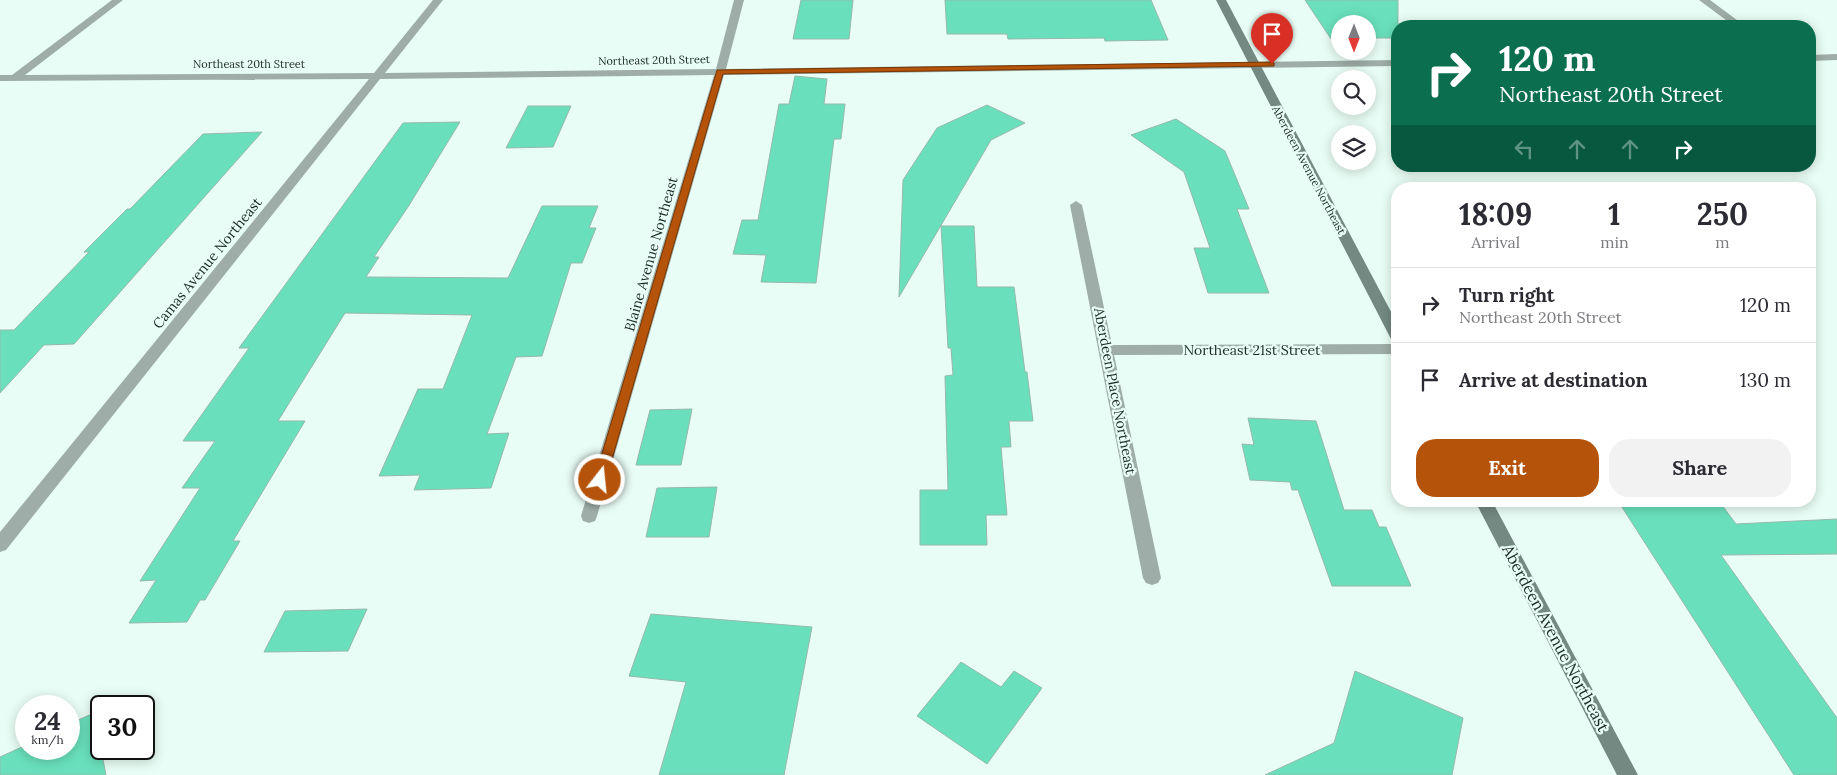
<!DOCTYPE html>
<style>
:root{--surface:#fff;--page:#f2f2f3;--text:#2b2b33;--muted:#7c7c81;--line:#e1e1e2;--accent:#b45309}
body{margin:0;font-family:Lora,serif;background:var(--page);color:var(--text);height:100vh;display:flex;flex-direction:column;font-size:19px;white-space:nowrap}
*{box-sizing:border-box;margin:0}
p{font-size:16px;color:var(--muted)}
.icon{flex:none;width:28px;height:28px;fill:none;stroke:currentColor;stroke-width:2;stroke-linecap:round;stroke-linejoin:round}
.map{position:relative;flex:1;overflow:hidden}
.drawer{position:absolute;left:1391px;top:182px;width:425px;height:325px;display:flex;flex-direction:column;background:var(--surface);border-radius:20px;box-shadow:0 2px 12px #0003}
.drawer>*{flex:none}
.banner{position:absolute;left:1391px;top:20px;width:425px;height:152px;border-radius:20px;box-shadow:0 2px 12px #0003;background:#0b6e4f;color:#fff;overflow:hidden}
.needle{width:32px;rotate:180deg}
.fabs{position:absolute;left:1331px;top:15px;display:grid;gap:10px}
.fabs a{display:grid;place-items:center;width:45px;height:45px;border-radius:50%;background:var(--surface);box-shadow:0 2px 12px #0003;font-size:25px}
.speed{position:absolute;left:15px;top:695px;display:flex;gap:10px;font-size:25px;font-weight:700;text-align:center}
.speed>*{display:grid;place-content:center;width:65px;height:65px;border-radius:50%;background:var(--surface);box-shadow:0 2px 12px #0003;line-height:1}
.speed small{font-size:12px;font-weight:400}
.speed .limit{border:2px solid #111;border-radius:8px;background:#fff;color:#111}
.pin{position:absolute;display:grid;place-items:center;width:42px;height:42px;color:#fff;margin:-51px -21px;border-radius:50% 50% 50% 0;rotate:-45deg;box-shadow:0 0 5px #0007}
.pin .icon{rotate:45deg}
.me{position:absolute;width:55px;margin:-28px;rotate:16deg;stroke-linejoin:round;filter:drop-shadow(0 0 4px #0008)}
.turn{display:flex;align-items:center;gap:18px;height:105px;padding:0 25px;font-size:22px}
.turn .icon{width:65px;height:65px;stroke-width:2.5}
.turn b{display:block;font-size:35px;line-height:42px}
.lanes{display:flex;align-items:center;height:48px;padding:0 25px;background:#0003;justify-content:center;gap:25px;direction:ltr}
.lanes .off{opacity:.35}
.eta{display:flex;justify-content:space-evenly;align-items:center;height:85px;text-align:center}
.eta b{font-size:30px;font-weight:700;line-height:35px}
.cta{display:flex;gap:10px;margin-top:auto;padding:10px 25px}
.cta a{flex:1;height:58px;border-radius:20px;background:var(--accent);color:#fff;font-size:20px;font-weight:700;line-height:58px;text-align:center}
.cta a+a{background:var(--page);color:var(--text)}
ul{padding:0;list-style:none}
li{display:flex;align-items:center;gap:15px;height:75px;padding:0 25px;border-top:1px solid var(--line)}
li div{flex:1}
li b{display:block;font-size:19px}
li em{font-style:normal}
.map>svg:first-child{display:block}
</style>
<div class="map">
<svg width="1837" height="775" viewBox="0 0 1837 775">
<rect width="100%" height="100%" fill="#e8fdf5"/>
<!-- building -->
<path fill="#69e0bb" stroke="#96b8ab" d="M 801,0 L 853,0 L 849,39 L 793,39 Z
M 945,0 L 1151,0 L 1168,40 L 1105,41 L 1104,38 L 1008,39 L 1007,34 L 947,34 Z
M 1305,0 L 1398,0 L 1398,38 L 1368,38 L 1368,24 L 1340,24 L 1340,39 L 1331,39 Z
M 795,76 L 827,79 L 824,104 L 845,104 L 841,139 L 834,139 L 816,283 L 761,282 L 766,255 L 733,254 L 742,220 L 758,220 L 779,104 L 789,104 Z
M 987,105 L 1025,123 L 991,140 L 899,297 L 903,180 L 937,128 Z
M 528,106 L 571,106 L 553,147 L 506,148 Z
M 1176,119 L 1225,151 L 1249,209 L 1237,209 L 1269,293 L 1208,293 L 1194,248 L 1210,248 L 1184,172 L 1131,135 Z
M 460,122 L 408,207 L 374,257 L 379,257 L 366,277 L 508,278 L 542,206 L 598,206 L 589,228 L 596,228 L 582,263 L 571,263 L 542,356 L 516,357 L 487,434 L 509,433 L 491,488 L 414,490 L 420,475 L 379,476 L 418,389 L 443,389 L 472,315 L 345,313 L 278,421 L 305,421 L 233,541 L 240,541 L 205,600 L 200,600 L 187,622 L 129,623 L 156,580 L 140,581 L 200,488 L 182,488 L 215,441 L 183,441 L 249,348 L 239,348 L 403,123 Z
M 262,132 L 74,344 L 44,345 L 0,393 L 0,330 L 14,330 L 89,252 L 84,252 L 127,209 L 130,209 L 203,134 Z
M 941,226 L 974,226 L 977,287 L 1014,287 L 1025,372 L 1027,372 L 1033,421 L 1009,421 L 1011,447 L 1001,447 L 1007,515 L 986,515 L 987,545 L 920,545 L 920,490 L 948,490 L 945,376 L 953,375 L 951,348 L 948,348 Z
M 692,409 L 681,465 L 636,465 L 650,410 Z
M 1248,418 L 1316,421 L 1344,510 L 1372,510 L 1379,527 L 1386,527 L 1411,586 L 1332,586 L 1298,490 L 1292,490 L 1290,482 L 1250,480 L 1242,444 L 1254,445 Z
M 717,487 L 709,537 L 646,537 L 657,488 Z
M 1618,501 L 1719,501 L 1736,524 L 1837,519 L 1837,554 L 1721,555 L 1837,718 L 1837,775 L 1794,775 Z
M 367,609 L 348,651 L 264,652 L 285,611 Z
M 651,614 L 812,627 L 784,775 L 659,775 L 686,682 L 629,676 Z
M 961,662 L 1001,687 L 1014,671 L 1042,688 L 987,764 L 917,716 Z
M 1355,671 L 1463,718 L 1452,775 L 1265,775 L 1334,743 Z
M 94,713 L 106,775 L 0,775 L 0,757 L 26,745 L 26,749 L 69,749 L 69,724 Z"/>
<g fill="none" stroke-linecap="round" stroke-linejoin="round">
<!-- street -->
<path fill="#9eada7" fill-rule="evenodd" d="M 112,0 L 123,0 L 25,75 L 374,73 L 433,0 L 443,0 L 385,73 L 716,69 L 734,0 L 744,0 L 726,69 L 1398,60 L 1398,66 L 724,75 L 597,516 L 595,521 L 589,523 L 583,521 L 581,516 L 714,75 L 380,79 L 6,550 L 0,552 L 0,532 L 369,79 L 0,81 L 0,75 L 12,75 Z
M 1699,0 L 1710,0 L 1745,26 L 1734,26 Z
M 1837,54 L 1837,60 L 1810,61 L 1810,55 Z
M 1076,201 L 1082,205 L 1112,345 L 1398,344 L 1398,354 L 1114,355 L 1161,578 L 1158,583 L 1152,585 L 1146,583 L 1143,578 L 1070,205 Z"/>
<!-- secondary -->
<path fill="#738981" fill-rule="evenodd" d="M 1216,0 L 1226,0 L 1398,325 L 1398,344 L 1393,342 L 1391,339 Z
M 1475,501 L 1492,501 L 1638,775 L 1617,775 Z"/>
</g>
<!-- route -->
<path fill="#b45309" stroke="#753606" d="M 1272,62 L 1274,63 L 1274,66 L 723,74 L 606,480 L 604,483 L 596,483 L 594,480 L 717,70 Z"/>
<g text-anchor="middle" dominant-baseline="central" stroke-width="4.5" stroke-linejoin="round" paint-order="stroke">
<!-- far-street labels -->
<g font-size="11" fill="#1c2a25" stroke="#e8fdf5">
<text transform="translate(654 60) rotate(-1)">Northeast 20th Street</text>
<text x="249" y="64">Northeast 20th Street</text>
<text transform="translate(1309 170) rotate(62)">Aberdeen Avenue Northeast</text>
</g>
<!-- street labels -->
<g font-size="14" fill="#1c2a25" stroke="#e8fdf5">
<text transform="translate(651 254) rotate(-74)">Blaine Avenue Northeast</text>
<text transform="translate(207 263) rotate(-51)">Camas Avenue Northeast</text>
<text x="1252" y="350">Northeast 21st Street</text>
<text transform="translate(1115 391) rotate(79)">Aberdeen Place Northeast</text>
</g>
<!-- near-street labels -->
<g font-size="16" fill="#1c2a25" stroke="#e8fdf5">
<text transform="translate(1556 638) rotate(62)">Aberdeen Avenue Northeast</text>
</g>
</g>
</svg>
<div class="fabs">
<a><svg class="needle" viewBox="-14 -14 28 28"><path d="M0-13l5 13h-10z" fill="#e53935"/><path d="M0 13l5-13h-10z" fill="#7c7c81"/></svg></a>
<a><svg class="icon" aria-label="search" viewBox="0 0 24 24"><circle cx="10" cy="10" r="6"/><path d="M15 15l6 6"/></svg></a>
<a><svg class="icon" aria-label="layers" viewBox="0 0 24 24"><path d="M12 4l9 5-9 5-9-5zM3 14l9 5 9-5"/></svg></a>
</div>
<div class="speed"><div>24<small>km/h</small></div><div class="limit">30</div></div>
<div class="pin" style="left:1272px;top:64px;background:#d93025"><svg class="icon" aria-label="arrive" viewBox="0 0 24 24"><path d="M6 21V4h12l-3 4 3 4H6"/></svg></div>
<svg class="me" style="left:600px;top:480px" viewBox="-20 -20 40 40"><circle r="17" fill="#b45309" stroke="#fff" stroke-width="3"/><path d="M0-11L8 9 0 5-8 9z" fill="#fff"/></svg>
<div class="banner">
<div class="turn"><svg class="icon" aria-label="right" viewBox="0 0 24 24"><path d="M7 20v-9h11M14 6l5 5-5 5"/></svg><div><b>120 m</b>Northeast 20th Street</div></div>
<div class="lanes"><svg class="icon off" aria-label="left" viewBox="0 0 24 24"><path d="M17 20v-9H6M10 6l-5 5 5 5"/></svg><svg class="icon off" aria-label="ahead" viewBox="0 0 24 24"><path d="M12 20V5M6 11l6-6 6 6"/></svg><svg class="icon off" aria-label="ahead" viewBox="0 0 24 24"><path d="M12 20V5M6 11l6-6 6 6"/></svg><svg class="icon" aria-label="right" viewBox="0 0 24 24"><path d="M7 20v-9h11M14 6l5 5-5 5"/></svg></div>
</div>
<section class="drawer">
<div class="eta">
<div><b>18:09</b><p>Arrival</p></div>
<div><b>1</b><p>min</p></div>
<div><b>250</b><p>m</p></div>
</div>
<ul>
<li><svg class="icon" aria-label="right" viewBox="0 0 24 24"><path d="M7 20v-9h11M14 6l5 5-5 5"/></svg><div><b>Turn right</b><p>Northeast 20th Street</p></div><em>120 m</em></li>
<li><svg class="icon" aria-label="arrive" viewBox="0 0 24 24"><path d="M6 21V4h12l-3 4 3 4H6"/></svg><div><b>Arrive at destination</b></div><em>130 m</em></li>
</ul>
<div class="cta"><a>Exit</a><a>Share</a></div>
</section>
</div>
